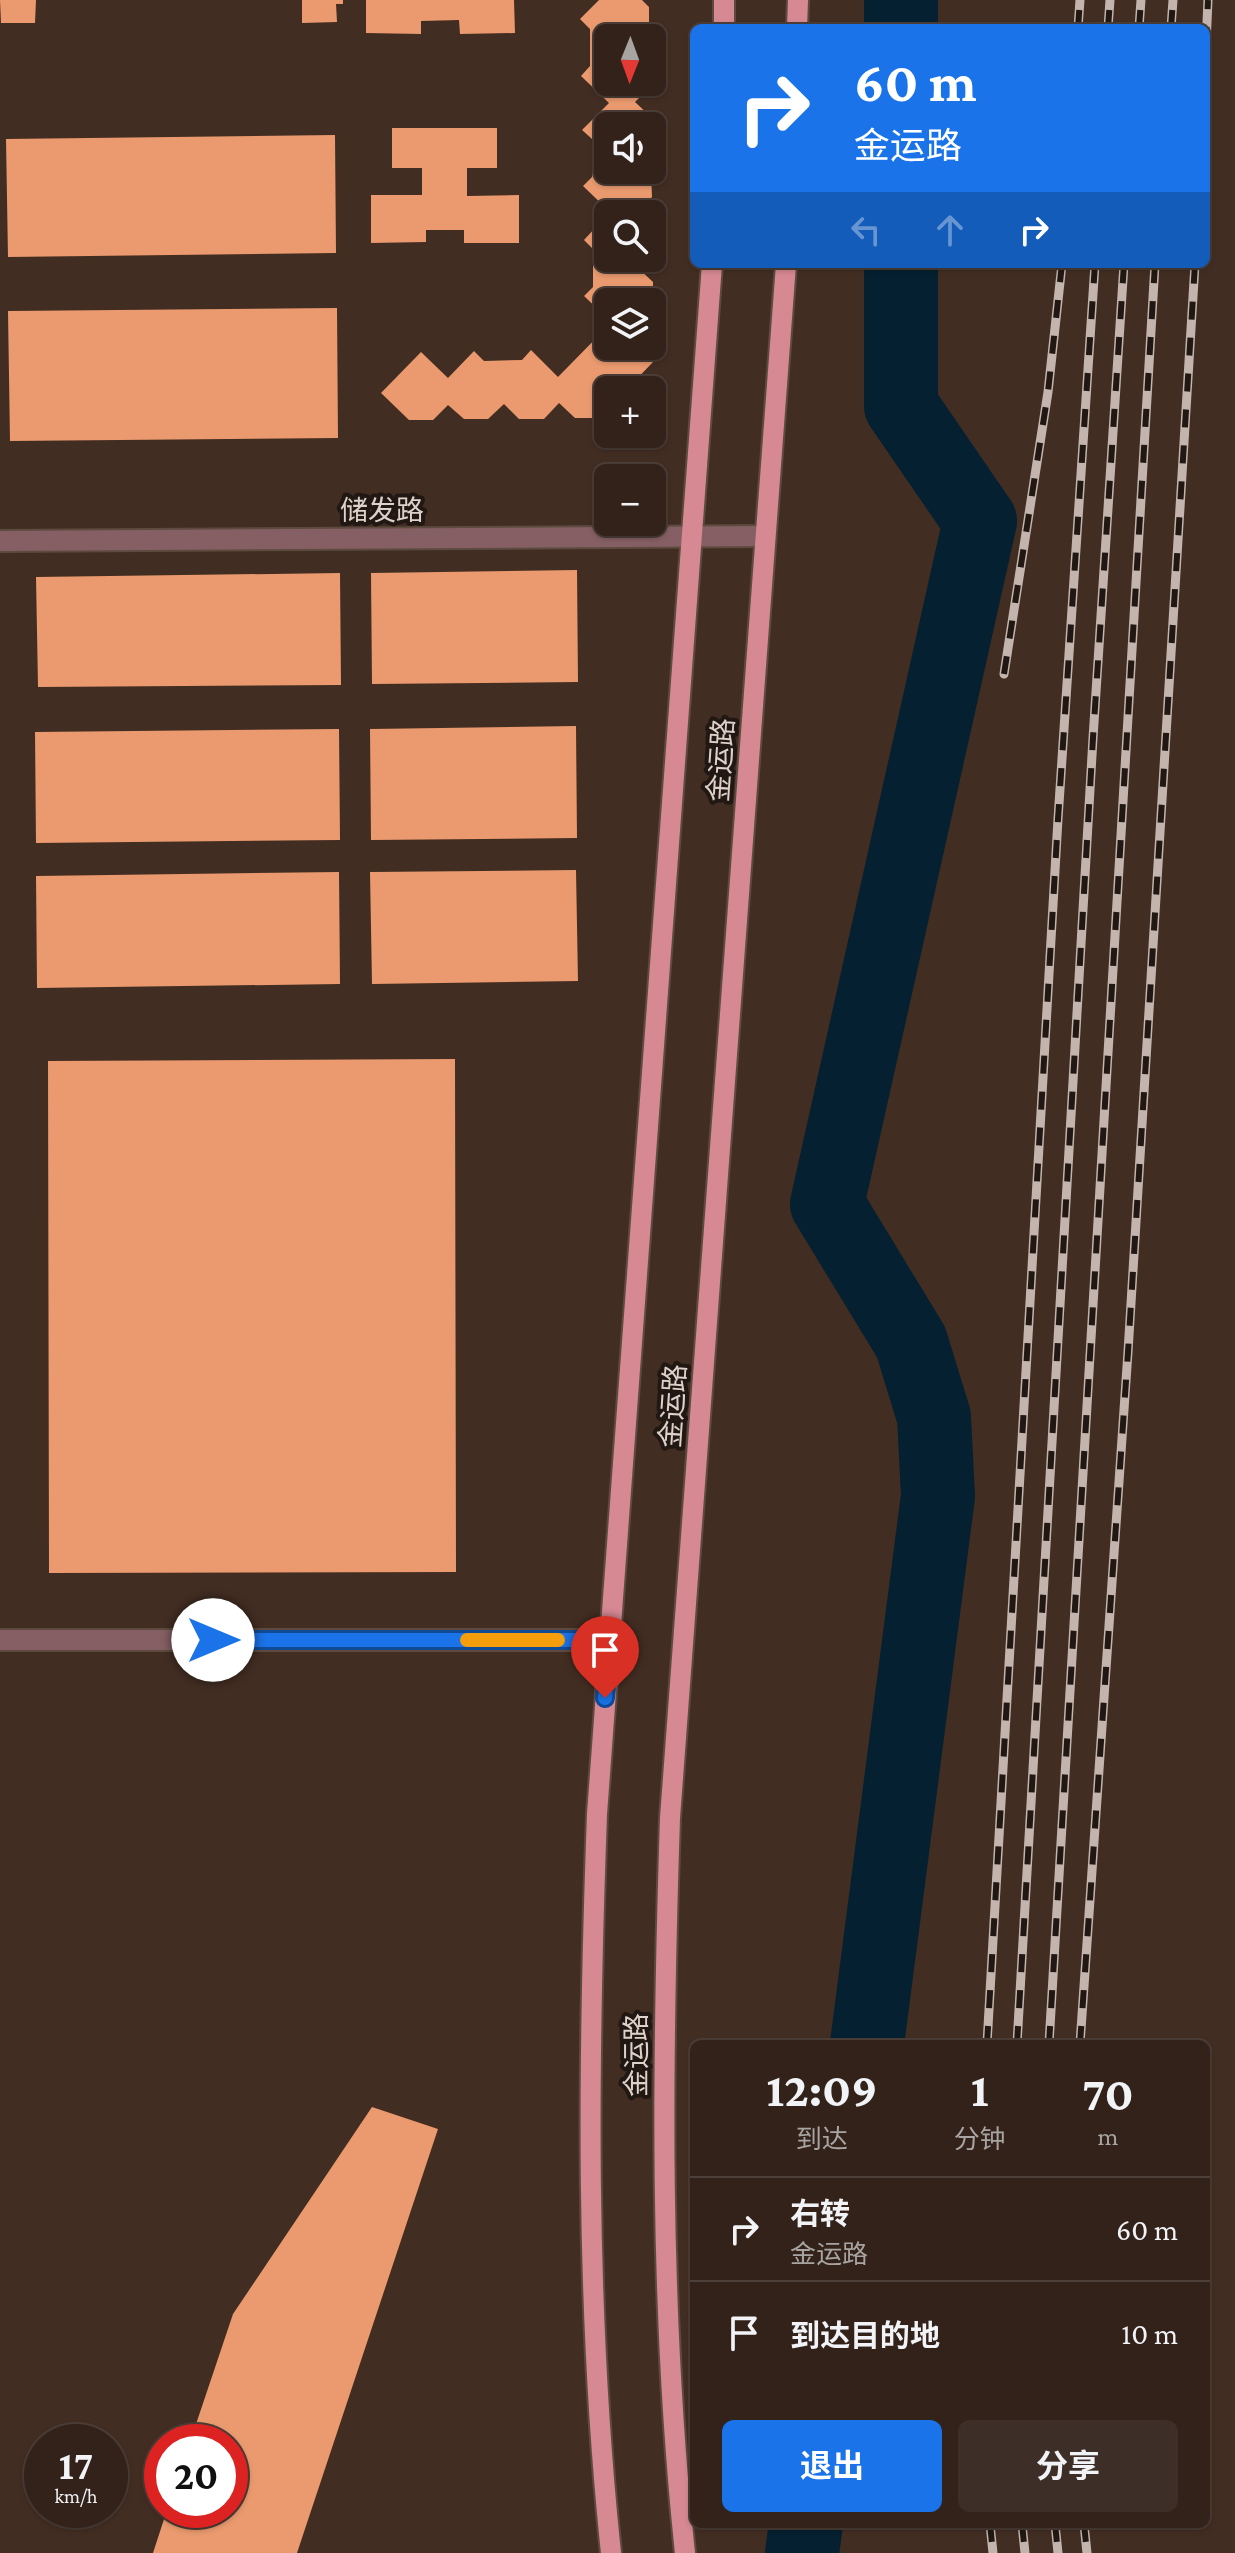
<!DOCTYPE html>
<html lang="zh">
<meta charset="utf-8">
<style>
:root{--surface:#32221a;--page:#3d2f27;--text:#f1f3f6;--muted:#a8a4a2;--line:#4d3f39;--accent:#1a73e8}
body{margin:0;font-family:"Crimson Pro","Noto Sans SC",serif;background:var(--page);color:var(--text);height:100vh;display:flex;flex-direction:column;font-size:30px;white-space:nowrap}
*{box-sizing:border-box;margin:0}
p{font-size:26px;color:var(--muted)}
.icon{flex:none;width:44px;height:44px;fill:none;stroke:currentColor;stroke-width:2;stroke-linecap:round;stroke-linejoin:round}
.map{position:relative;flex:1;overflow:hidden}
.side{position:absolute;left:690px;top:2040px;width:520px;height:488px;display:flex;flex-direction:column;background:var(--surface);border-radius:12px;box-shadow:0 2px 6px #0004,0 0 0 2px var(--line)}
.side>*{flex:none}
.hud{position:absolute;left:690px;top:24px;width:520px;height:244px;border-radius:12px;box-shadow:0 2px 6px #0004,0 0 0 2px var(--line);background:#1a73e8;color:#fff;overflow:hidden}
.needle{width:52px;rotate:181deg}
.buttons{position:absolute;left:594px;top:24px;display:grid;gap:16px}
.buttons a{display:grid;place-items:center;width:72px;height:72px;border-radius:12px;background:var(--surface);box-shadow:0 2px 6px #0004,0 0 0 2px var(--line);font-size:40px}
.speed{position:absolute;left:24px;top:2424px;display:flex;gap:16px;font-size:40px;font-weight:700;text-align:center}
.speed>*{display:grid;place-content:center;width:104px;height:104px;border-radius:50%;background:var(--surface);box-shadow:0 2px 6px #0004,0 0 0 2px var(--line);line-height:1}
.speed small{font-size:20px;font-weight:400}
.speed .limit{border:12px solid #d22;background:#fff;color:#111}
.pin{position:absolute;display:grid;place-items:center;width:68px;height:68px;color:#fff;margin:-82px -34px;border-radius:50% 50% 50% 0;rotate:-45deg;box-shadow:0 0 8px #0007}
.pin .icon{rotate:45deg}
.me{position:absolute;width:88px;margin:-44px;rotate:90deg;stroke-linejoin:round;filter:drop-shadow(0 0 6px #0008)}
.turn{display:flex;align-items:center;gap:28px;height:168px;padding:0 32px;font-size:36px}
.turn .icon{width:104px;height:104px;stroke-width:2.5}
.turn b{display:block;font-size:56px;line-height:68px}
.lanes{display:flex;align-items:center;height:76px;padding:0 32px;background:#0003;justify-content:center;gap:40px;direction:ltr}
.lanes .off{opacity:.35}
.eta{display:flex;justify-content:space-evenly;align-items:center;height:136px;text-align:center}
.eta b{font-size:48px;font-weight:700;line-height:56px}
.action{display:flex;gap:16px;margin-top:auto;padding:16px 32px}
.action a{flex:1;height:92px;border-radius:12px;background:var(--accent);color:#fff;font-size:32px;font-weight:700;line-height:92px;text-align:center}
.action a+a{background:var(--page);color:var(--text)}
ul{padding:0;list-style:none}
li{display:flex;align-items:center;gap:24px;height:104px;padding:0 32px;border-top:2px solid var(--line)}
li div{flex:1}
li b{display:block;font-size:30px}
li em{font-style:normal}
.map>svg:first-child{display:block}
</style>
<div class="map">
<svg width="1235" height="2553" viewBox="0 0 1235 2553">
<rect width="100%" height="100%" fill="#422d22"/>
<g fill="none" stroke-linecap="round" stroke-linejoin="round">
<!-- river -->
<path stroke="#052030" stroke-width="74" d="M 901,28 L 901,0
M 867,2044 L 938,1496 L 934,1417 L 911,1342 L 827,1204 L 980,521 L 901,406 L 901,264
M 802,2553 L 806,2524"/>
</g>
<!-- building -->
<path fill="#ea9a6e" d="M 0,0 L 36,0 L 35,23 L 1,23 Z
M 302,0 L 343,0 L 343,4 L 336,4 L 337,22 L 302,23 Z
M 366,0 L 514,0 L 515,33 L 460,34 L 459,20 L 421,21 L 421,34 L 366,33 Z
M 599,0 L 642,0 L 649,7 L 649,31 L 643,38 L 608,38 L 608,82 L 650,82 L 650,87 L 635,102 L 651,117 L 651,126 L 608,126 L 608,170 L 649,170 L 651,172 L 652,197 L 636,212 L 638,214 L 608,214 L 610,212 L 583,186 L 592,177 L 592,139 L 582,130 L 609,103 L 581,76 L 590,66 L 590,29 L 580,19 Z
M 392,128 L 497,128 L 497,168 L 467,168 L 467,196 L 519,195 L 519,243 L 464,243 L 464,230 L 426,230 L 426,242 L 371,243 L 371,195 L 422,195 L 422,168 L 392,168 Z
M 335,135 L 336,253 L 8,257 L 6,139 Z
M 608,214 L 608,258 L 646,258 L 637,267 L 653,282 L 653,302 L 608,302 L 608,319 L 584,296 L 593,287 L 593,249 L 584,240 Z
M 337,308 L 338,438 L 10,441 L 8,311 Z
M 608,326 L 608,346 L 654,346 L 654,361 L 626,390 L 608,390 L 608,408 L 599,418 L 575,418 L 559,403 L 544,419 L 519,419 L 504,404 L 488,419 L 464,419 L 448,405 L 433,420 L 409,420 L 381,393 L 421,352 L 448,378 L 474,351 L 484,361 L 522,360 L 531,350 L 558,377 Z
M 577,570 L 578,682 L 372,684 L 371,573 Z
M 340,573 L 341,685 L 38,687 L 36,577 Z
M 576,726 L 577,838 L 371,840 L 370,729 Z
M 339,729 L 340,840 L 36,843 L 35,732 Z
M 576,870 L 578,981 L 372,984 L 370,872 Z
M 339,872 L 340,984 L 37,988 L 36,876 Z
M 455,1059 L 456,1572 L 49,1573 L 48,1061 Z
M 372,2107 L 438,2129 L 297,2553 L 153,2553 L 167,2510 L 230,2510 L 230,2442 L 190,2442 L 233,2314 Z"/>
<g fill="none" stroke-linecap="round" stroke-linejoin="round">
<!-- minor casing -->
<g stroke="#5e4b40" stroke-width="24">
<path id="minor" d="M 0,541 L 765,536
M 0,1640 L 610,1640"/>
</g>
<!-- major casing -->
<g stroke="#5e4b40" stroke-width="24">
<path id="major" d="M 724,28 L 724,0
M 797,28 L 798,0
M 611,2553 C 585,2308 588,2060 597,1814 L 712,264
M 685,2553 C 659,2309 662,2063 670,1818 L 786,264"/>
</g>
<!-- minor -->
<use href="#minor" stroke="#855f63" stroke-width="20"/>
<!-- major -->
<use href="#major" stroke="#d68893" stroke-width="20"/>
<!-- rail casing -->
<g stroke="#c3b5ad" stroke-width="9">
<path id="rail" d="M 1078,28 L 1080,0
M 1108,28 L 1110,0
M 1139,28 L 1141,0
M 1171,28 L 1173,0
M 1206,45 L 1208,0
M 1004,674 L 1048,392 L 1062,264
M 987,2044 L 1058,819 L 1095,264
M 1017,2044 L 1093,738 L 1124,264
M 1049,2044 L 1155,264
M 1080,2044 L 1128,1352 L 1195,264
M 990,2524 L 993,2553
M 1022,2524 L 1025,2553
M 1055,2524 L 1058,2553
M 1084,2524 L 1087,2553"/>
</g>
<!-- rail -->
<use href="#rail" stroke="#211813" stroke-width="6" stroke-dasharray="18" stroke-linecap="butt"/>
</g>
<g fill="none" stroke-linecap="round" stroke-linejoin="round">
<!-- route casing -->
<g stroke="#114b97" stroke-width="20">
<path id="route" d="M 213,1640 L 610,1640 L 605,1698"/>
</g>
<!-- route -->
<use href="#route" stroke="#1a73e8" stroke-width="14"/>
<!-- slow -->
<path stroke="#f59e0b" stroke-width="14" d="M 467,1640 L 558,1640"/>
</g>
<g text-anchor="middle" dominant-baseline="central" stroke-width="8" stroke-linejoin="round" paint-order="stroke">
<!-- street labels -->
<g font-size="28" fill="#ded1ca" stroke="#211813">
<text x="382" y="510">储发路</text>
<text transform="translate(721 760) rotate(-86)">金运路</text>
<text transform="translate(673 1406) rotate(-86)">金运路</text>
<text transform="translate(636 2055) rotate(-90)">金运路</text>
</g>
</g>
</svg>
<div class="buttons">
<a><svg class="needle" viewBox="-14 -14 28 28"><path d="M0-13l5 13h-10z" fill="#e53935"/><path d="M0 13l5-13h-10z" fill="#a8a4a2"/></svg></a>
<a><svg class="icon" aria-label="sound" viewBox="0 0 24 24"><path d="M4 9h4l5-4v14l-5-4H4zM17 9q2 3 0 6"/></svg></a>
<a><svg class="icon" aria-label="search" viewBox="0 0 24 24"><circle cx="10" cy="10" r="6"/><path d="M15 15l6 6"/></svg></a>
<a><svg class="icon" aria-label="layers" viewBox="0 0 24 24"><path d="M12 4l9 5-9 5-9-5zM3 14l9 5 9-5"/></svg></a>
<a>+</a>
<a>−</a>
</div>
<div class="speed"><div>17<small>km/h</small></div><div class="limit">20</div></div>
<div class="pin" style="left:605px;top:1698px;background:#d93025"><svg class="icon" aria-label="arrive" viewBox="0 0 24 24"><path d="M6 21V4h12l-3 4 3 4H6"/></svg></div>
<svg class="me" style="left:213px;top:1640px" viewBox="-20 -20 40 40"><circle r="19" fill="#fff"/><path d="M0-13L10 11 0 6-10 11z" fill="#1a73e8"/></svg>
<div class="hud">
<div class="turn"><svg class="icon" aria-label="right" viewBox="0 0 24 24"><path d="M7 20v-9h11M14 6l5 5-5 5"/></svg><div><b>60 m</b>金运路</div></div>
<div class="lanes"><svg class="icon off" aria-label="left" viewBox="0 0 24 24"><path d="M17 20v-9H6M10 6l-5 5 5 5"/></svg><svg class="icon off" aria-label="ahead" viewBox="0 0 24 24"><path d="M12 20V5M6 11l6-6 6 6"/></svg><svg class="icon" aria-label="right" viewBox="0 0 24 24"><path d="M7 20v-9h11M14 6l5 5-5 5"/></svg></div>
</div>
<section class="side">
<div class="eta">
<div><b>12:09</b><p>到达</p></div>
<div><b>1</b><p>分钟</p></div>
<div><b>70</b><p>m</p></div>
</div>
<ul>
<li><svg class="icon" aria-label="right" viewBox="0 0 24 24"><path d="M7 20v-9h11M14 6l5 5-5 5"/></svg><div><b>右转</b><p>金运路</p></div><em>60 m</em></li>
<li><svg class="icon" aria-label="arrive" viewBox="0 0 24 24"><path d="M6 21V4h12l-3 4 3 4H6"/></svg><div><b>到达目的地</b></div><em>10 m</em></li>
</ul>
<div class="action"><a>退出</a><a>分享</a></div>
</section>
</div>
